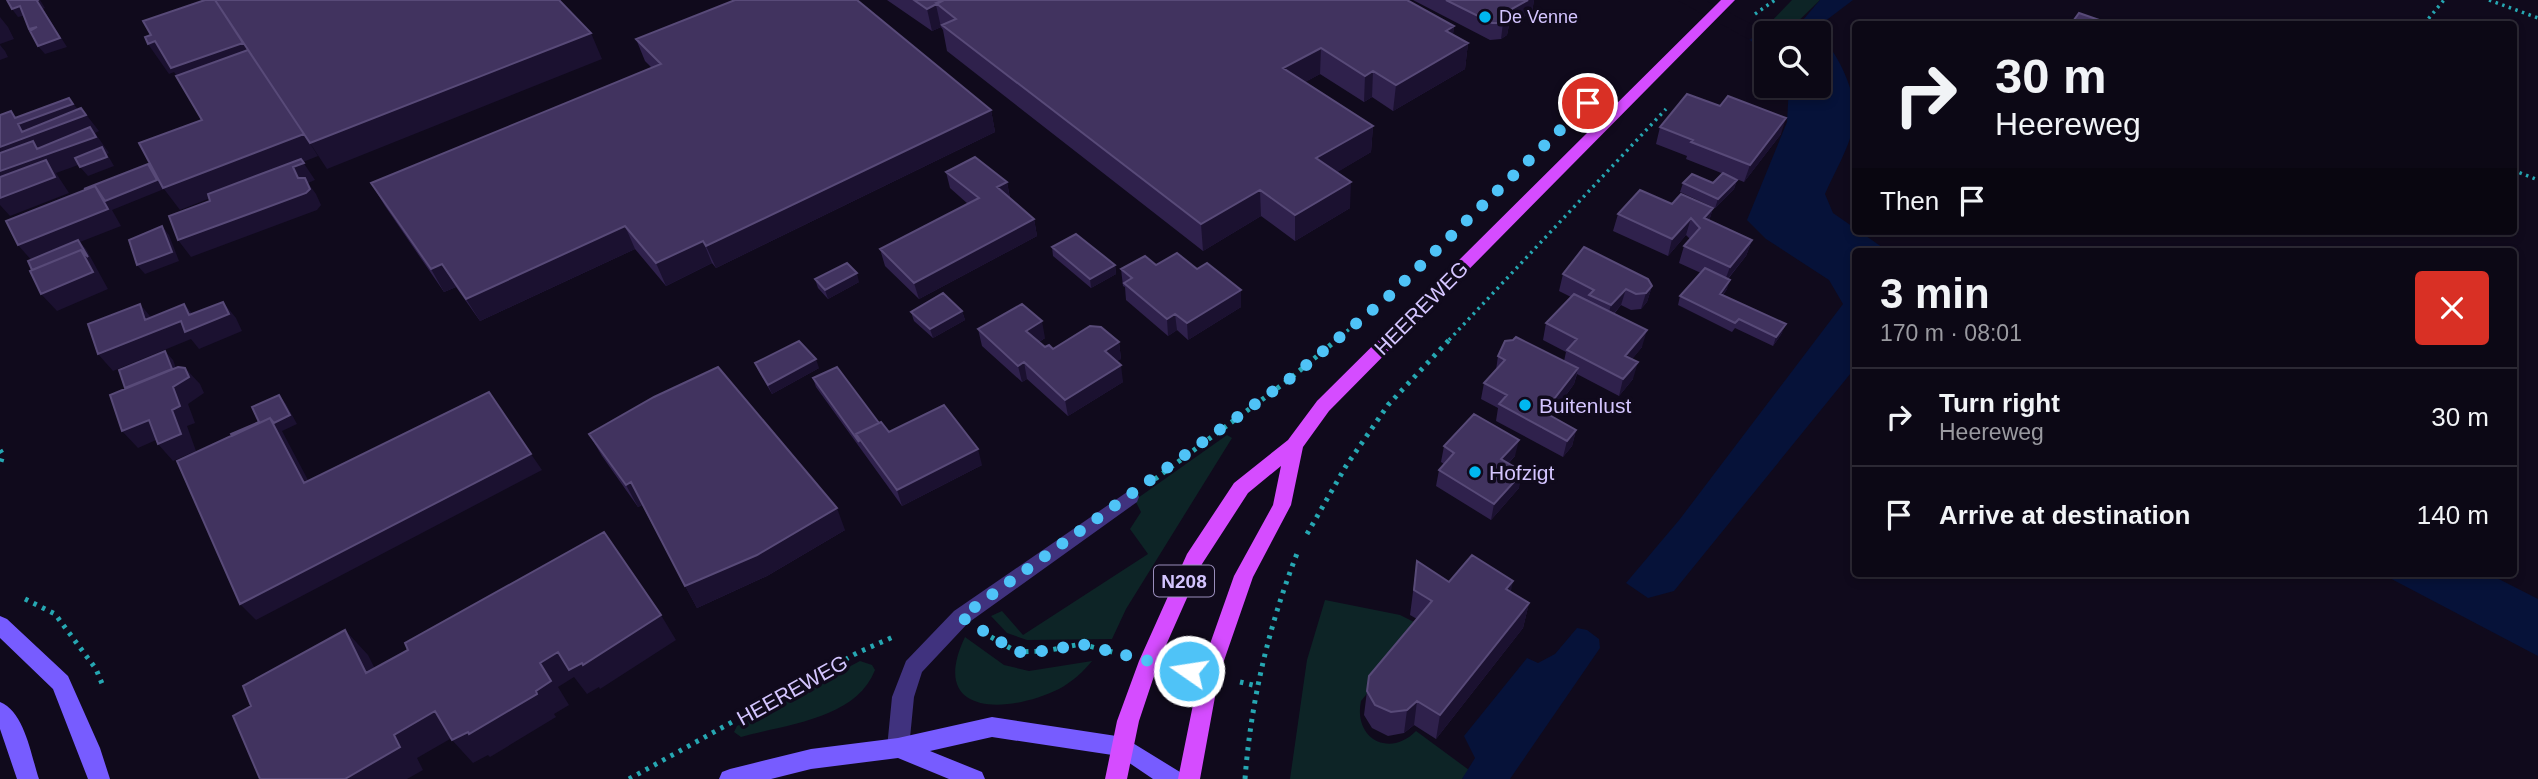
<!DOCTYPE html>
<meta charset="utf-8">
<style>
:root{--surface:#0c0815;--page:#15111e;--text:#f1f3f6;--muted:#9a9aa0;--line:#2c2934}
body{margin:0;font-family:Arial,sans-serif;background:var(--page);color:var(--text);height:100vh;display:flex;flex-direction:column;font-size:26px;white-space:nowrap}
*{box-sizing:border-box;margin:0}
p{font-size:23px;color:var(--muted)}
.icon{flex:none;width:38px;height:38px;fill:none;stroke:currentColor;stroke-width:2;stroke-linecap:round;stroke-linejoin:round}
.map{position:relative;flex:1;overflow:hidden}
.sheet{position:absolute;left:1852px;top:248px;width:665px;height:329px;display:flex;flex-direction:column;background:var(--surface);border-radius:7px;box-shadow:0 4px 10px #0003,0 0 0 2px var(--line)}
.sheet>*{flex:none}
.top-card{position:absolute;left:1852px;top:21px;width:665px;height:214px;border-radius:7px;box-shadow:0 4px 10px #0003,0 0 0 2px var(--line);background:#0c0815;color:var(--text);overflow:hidden}
.buttons{position:absolute;left:1754px;top:21px;display:grid;gap:14px}
.buttons a{display:grid;place-items:center;width:77px;height:77px;border-radius:7px;background:var(--surface);box-shadow:0 4px 10px #0003,0 0 0 2px var(--line);font-size:35px}
.pin{position:absolute;display:grid;place-items:center;width:60px;height:60px;color:#fff;margin:-30px;border:4px solid #fff;border-radius:50%;box-shadow:0 2px 7px #0007}
.me{position:absolute;width:77px;margin:-38px;rotate:283deg;stroke-linejoin:round;filter:drop-shadow(0 0 5px #0008)}
.turn{display:flex;align-items:center;gap:24px;height:147px;padding:0 28px;font-size:32px}
.turn .icon{width:91px;height:91px;stroke-width:2.5}
.turn b{display:block;font-size:49px;line-height:60px}
.then{display:flex;align-items:center;height:66px;padding:0 28px;background:#0003;gap:14px;font-size:26px}
.round{display:grid;place-items:center;flex:none;width:74px;height:74px;border-radius:7px;background:var(--page)}
.summary{display:flex;align-items:center;justify-content:space-between;height:119px;padding:0 28px}
h1{font-size:42px;font-weight:600;line-height:52px}
ul{padding:0;list-style:none}
li{display:flex;align-items:center;gap:21px;height:98px;padding:0 28px;border-top:2px solid var(--line)}
li div{flex:1}
li b{display:block;font-size:26px}
li em{font-style:normal}
.map>svg:first-child{display:block}
</style>
<div class="map">
<svg width="2538" height="779" viewBox="0 0 2538 779">
<rect width="100%" height="100%" fill="#100a1c"/>
<!-- green -->
<path fill="#0d2426" d="M 1792,0 L 1820,0 L 1787,32 L 1762,31 Z
M 1227,435 L 1232,438 L 1126,609 L 1112,639 L 1027,640 L 1007,633 L 991,616 L 1002,611 L 1023,635 L 1148,554 L 1130,529 L 1141,512 L 1135,500 Z
M 1325,600 L 1400,615 L 1422,626 L 1361,701 C 1353,739 1390,758 1416,731 L 1469,770 L 1462,779 L 1290,779 L 1307,660 Z
M 965,637 L 1004,665 L 1029,671 L 1092,661 C 1084,671 1072,682 1059,689 C 1008,714 927,717 965,637 Z
M 860,661 L 872,665 L 875,670 C 856,719 787,724 741,737 L 734,732 L 737,726 Z"/>
<!-- water -->
<path fill="#061239" d="M 1704,0 C 1723,10 1768,41 1789,31 C 1801,25 1811,10 1820,0 L 1853,0 L 1816,28 C 1837,54 1860,92 1853,128 C 1848,150 1834,173 1825,194 L 1833,213 L 1889,252 L 1855,252 L 1855,368 L 1674,591 L 1648,598 L 1626,583 L 1680,519 L 1843,304 L 1829,280 L 1766,239 L 1747,220 L 1787,122 L 1789,86 L 1818,86 L 1818,33 L 1766,33 L 1766,54 Z
M 2382,574 L 2489,574 L 2538,599 L 2538,656 Z
M 1577,628 L 1587,630 L 1599,639 L 1600,648 L 1510,779 L 1462,779 L 1475,758 L 1464,736 L 1527,658 L 1538,663 L 1555,654 Z"/>
<!-- pier -->
<path fill="#100a1c" d="M 1677,0 L 1705,0 L 1761,29 L 1750,40 Z"/>
<g fill="none" stroke-linecap="round" stroke-linejoin="round">
<!-- path-far1 -->
<path stroke="#26a7b2" stroke-width="3.5" stroke-dasharray="2.5 4.5" stroke-linecap="butt" d="M 2489,0 L 2538,18
M 1755,14 L 1775,0
M 2424,24 L 2444,0
M 2513,170 L 2538,180
M 1336,340 L 1358,322
M 1449,340 L 1666,109"/>
<!-- path -->
<path stroke="#26a7b2" stroke-width="5" stroke-dasharray="3.5 6" stroke-linecap="butt" d="M 0,450 L 3,455 L 0,465
M 1155,479 L 1287,381 L 1339,338
M 1307,534 L 1346,466 L 1388,405 L 1451,338
M 25,599 L 55,614 L 96,669 L 103,686
M 991,637 L 1017,652 L 1045,651 L 1081,644 L 1116,653
M 1240,682 L 1257,686
M 629,779 L 857,653 L 893,637
M 1245,779 C 1251,700 1269,625 1298,551"/>
<!-- minor -->
<path fill="#40327e" fill-rule="evenodd" d="M 1130,490 L 1137,492 L 1139,497 L 1137,502 L 968,623 L 922,672 L 914,697 L 909,748 L 906,755 L 898,758 L 890,755 L 887,748 L 892,697 L 906,661 L 954,611 Z"/>
<!-- secondary -->
<path fill="#775cff" fill-rule="evenodd" d="M 0,616 L 7,619 L 68,676 L 100,748 L 110,779 L 88,779 L 53,689 L 0,638 Z
M 0,702 C 25,712 31,756 39,779 L 17,779 L 0,729 Z
M 992,717 L 1123,737 L 1180,772 L 1183,779 L 1153,779 L 1119,756 L 992,737 L 930,751 L 982,772 L 985,779 L 949,779 L 898,758 L 811,769 L 771,779 L 719,779 L 722,772 L 730,769 L 811,749 L 898,738 Z"/>
<!-- primary -->
<path fill="#d54cff" fill-rule="evenodd" d="M 1721,0 L 1735,0 L 1329,411 L 1303,447 L 1291,505 L 1253,577 L 1219,675 L 1200,779 L 1178,779 L 1199,675 L 1234,576 L 1273,505 L 1281,466 L 1248,493 L 1202,564 L 1159,661 L 1139,721 L 1127,779 L 1105,779 L 1117,721 L 1139,661 L 1187,554 L 1234,483 L 1288,440 L 1317,401 Z"/>
</g>
<!-- wall -->
<path fill="#2f214c" d="M 887,0 L 1407,0 L 1454,26 L 1453,34 L 1468,43 L 1465,69 L 1393,111 L 1372,97 L 1364,102 L 1320,74 L 1305,82 L 1373,126 L 1371,152 L 1337,172 L 1350,208 L 1295,241 L 1261,216 L 1203,251 L 947,51 L 943,30 L 941,27 L 932,31 Z
M 1413,0 L 1534,0 L 1532,12 L 1509,25 L 1507,35 L 1501,39 L 1490,40 Z
M 636,39 L 991,110 L 995,132 L 716,268 L 712,263 L 666,286 L 635,249 L 480,321 L 456,287 L 444,292 L 385,206 L 371,183 L 652,68 L 645,61 Z
M 1660,127 L 1781,134 L 1744,182 L 1686,159 L 1687,156 L 1656,144 Z
M 946,172 L 1007,182 L 1010,198 L 1034,219 L 1037,236 L 919,299 L 885,266 L 880,249 L 968,204 L 950,188 Z
M 1737,180 L 1734,189 L 1715,208 L 1680,192 L 1683,183 L 1713,183 Z
M 1672,204 L 1713,208 L 1709,221 L 1752,240 L 1746,256 L 1728,279 L 1727,289 L 1723,295 L 1782,333 L 1773,346 L 1735,328 L 1732,332 L 1678,305 L 1680,296 L 1701,273 L 1679,263 L 1684,246 L 1690,239 L 1686,235 L 1668,256 L 1613,231 L 1618,214 Z
M 1052,247 L 1115,265 L 1116,274 L 1091,288 L 1053,256 Z
M 1156,265 L 1197,269 L 1241,290 L 1241,307 L 1188,340 L 1177,330 L 1168,336 L 1126,300 L 1125,287 L 1123,286 L 1121,269 Z
M 1563,274 L 1652,286 L 1647,302 L 1641,309 L 1631,310 L 1621,305 L 1614,314 L 1642,347 L 1632,359 L 1633,379 L 1619,396 L 1577,374 L 1574,384 L 1551,416 L 1576,430 L 1572,446 L 1563,457 L 1496,421 L 1498,408 L 1481,399 L 1484,383 L 1496,370 L 1498,356 L 1564,361 L 1566,352 L 1543,340 L 1546,323 L 1571,297 L 1559,291 Z
M 815,279 L 859,282 L 828,299 L 818,288 Z
M 962,311 L 965,320 L 933,338 L 914,321 L 911,312 Z
M 978,329 L 1045,338 L 1039,342 L 1045,347 L 1053,349 L 1119,342 L 1121,359 L 1116,361 L 1123,382 L 1068,416 L 1027,379 L 1022,382 L 982,346 Z
M 755,363 L 819,368 L 772,394 L 759,372 Z
M 813,378 L 879,423 L 889,432 L 982,465 L 902,506 L 816,387 Z
M 589,434 L 845,530 L 767,576 L 697,608 L 642,505 L 638,507 L 602,456 Z
M 1444,446 L 1515,456 L 1508,464 L 1519,488 L 1491,520 L 1436,486 L 1439,470 L 1444,464 L 1441,462 Z
M 1417,561 L 1449,582 L 1511,592 L 1529,603 L 1523,628 L 1436,739 L 1414,725 L 1404,733 L 1388,736 L 1372,728 L 1364,715 L 1367,691 L 1417,619 L 1410,615 Z"/>
<!-- shaded-wall -->
<path fill="#1b1130" d="M 40,0 L 45,8 L 43,9 L 67,47 L 45,54 L 38,46 L 37,1 Z
M 1525,0 L 1534,0 L 1532,12 L 1509,25 L 1507,35 L 1501,39 L 1503,23 L 1508,11 Z
M 936,5 L 941,27 L 932,31 L 927,9 Z
M 20,6 L 27,15 L 18,17 L 12,9 Z
M 0,17 L 8,27 L 14,39 L 0,44 Z
M 1454,26 L 1451,52 L 1446,31 Z
M 591,33 L 602,59 L 327,169 L 310,143 Z
M 155,41 L 243,43 L 262,73 L 192,98 L 174,72 L 169,74 L 148,44 Z
M 1468,43 L 1465,69 L 1393,111 L 1396,85 Z
M 0,45 L 5,51 L 8,57 L 0,60 Z
M 1321,48 L 1320,74 L 1283,94 L 1283,68 Z
M 1373,71 L 1372,97 L 1364,102 L 1365,76 Z
M 69,98 L 83,116 L 81,108 L 99,131 L 95,133 L 109,153 L 107,154 L 114,166 L 88,176 L 80,167 L 106,155 L 56,173 L 69,193 L 10,216 L 0,205 L 0,148 L 22,132 L 11,111 L 21,123 Z
M 991,110 L 995,132 L 716,268 L 706,246 Z
M 1786,118 L 1781,134 L 1744,182 L 1750,165 Z
M 1373,126 L 1371,152 L 1316,185 L 1316,158 Z
M 304,134 L 318,156 L 303,162 L 315,180 L 308,183 L 316,194 L 321,205 L 317,210 L 191,257 L 178,240 L 298,178 L 293,167 L 303,162 L 180,210 L 164,189 L 112,210 L 121,226 L 80,242 L 86,249 L 108,289 L 57,311 L 41,294 L 81,250 L 79,243 L 33,262 L 18,245 L 95,186 L 148,164 L 155,173 Z
M 1737,180 L 1734,189 L 1715,208 L 1718,199 Z
M 1007,182 L 1010,199 L 997,187 Z
M 1351,182 L 1350,208 L 1295,241 L 1295,215 Z
M 1260,190 L 1261,216 L 1203,251 L 1201,224 Z
M 1713,208 L 1708,225 L 1704,218 Z
M 1691,218 L 1686,235 L 1668,256 L 1672,239 Z
M 1034,219 L 1037,236 L 919,299 L 914,283 Z
M 162,226 L 169,235 L 179,261 L 145,274 L 137,265 Z
M 625,226 L 635,249 L 480,321 L 466,299 Z
M 1752,240 L 1746,256 L 1724,283 L 1730,267 Z
M 703,241 L 712,263 L 666,286 L 656,263 Z
M 442,264 L 456,287 L 444,292 L 431,269 Z
M 1115,265 L 1116,274 L 1091,288 L 1090,279 Z
M 857,273 L 859,282 L 828,299 L 825,290 Z
M 1730,280 L 1727,289 L 1717,302 L 1720,294 Z
M 1652,286 L 1647,302 L 1641,309 L 1646,293 Z
M 1626,289 L 1621,305 L 1606,322 L 1611,305 Z
M 1241,290 L 1241,307 L 1188,340 L 1187,323 Z
M 223,302 L 236,318 L 242,331 L 199,349 L 191,339 L 113,371 L 98,354 L 145,320 L 140,304 L 154,321 L 189,315 L 184,304 L 198,320 Z
M 962,311 L 965,320 L 933,338 L 930,329 Z
M 1175,314 L 1177,330 L 1168,336 L 1167,319 Z
M 1042,321 L 1045,338 L 1029,348 L 1026,331 Z
M 1786,324 L 1782,333 L 1773,346 L 1776,337 Z
M 1647,330 L 1642,347 L 1621,373 L 1625,356 Z
M 1119,342 L 1121,359 L 1107,367 L 1105,351 Z
M 165,351 L 173,360 L 180,379 L 134,399 Z
M 816,359 L 819,368 L 772,394 L 768,385 Z
M 1024,362 L 1027,379 L 1022,382 L 1018,366 Z
M 1638,362 L 1633,379 L 1619,396 L 1623,379 Z
M 1121,365 L 1123,382 L 1068,416 L 1065,400 Z
M 185,368 L 200,384 L 204,393 L 188,404 L 195,423 L 187,426 L 196,451 L 173,461 L 158,444 L 172,410 L 173,387 Z
M 1578,368 L 1574,384 L 1541,429 L 1544,412 Z
M 279,395 L 286,404 L 297,424 L 282,431 L 318,499 L 304,483 L 270,418 Z
M 149,420 L 165,436 L 138,448 L 122,431 Z
M 1576,430 L 1572,446 L 1563,457 L 1567,441 Z
M 1519,440 L 1515,456 L 1497,475 L 1501,459 Z
M 978,449 L 982,465 L 902,506 L 897,490 Z
M 531,454 L 542,470 L 256,620 L 240,604 Z
M 1523,472 L 1519,488 L 1491,520 L 1494,504 Z
M 631,482 L 643,504 L 638,507 L 626,485 Z
M 837,508 L 845,530 L 767,576 L 697,608 L 685,586 Z
M 1513,581 L 1508,606 L 1506,589 Z
M 1529,603 L 1523,628 L 1436,739 L 1440,715 Z
M 661,615 L 676,640 L 600,689 L 599,687 L 587,694 L 574,677 L 558,687 L 569,705 L 554,714 L 556,717 L 490,757 L 488,755 L 473,763 L 452,740 L 536,691 L 540,663 L 558,652 Z
M 345,630 L 368,655 L 389,697 L 366,673 Z
M 1417,701 L 1414,725 L 1404,733 L 1407,710 Z
M 435,711 L 457,735 L 417,758 L 423,770 L 407,779 L 345,779 L 394,735 Z"/>
<!-- building -->
<path fill="#41335f" stroke="#584a78" stroke-width="2" d="M 7,0 L 38,0 L 37,1 L 60,38 L 38,46 L 30,31 L 37,27 L 29,29 L 20,6 L 12,9 Z
M 205,0 L 215,0 L 243,43 L 171,68 L 155,41 L 148,44 L 145,37 L 151,35 L 143,21 Z
M 215,0 L 559,0 L 591,33 L 310,143 Z
M 735,0 L 857,0 L 991,110 L 706,246 L 703,241 L 656,263 L 625,226 L 466,299 L 442,264 L 431,269 L 371,183 L 661,64 L 636,39 Z
M 914,0 L 944,0 L 927,9 Z
M 944,0 L 1407,0 L 1454,26 L 1446,31 L 1468,43 L 1396,85 L 1373,71 L 1365,76 L 1321,48 L 1283,68 L 1373,126 L 1316,158 L 1351,182 L 1295,215 L 1260,190 L 1201,224 L 942,25 L 956,19 L 936,3 Z
M 1446,0 L 1528,0 L 1508,11 L 1510,19 L 1503,23 L 1492,23 Z
M 2079,13 L 2102,21 L 2099,24 L 2071,24 Z
M 248,50 L 304,134 L 163,188 L 139,143 L 202,120 L 176,76 Z
M 1687,94 L 1720,106 L 1728,96 L 1786,118 L 1750,165 L 1691,142 L 1693,140 L 1660,127 Z
M 69,98 L 73,104 L 18,124 L 22,132 L 81,108 L 86,115 L 0,147 L 0,115 L 11,111 L 15,118 Z
M 90,127 L 96,137 L 0,171 L 0,153 L 33,141 L 37,149 Z
M 102,147 L 107,157 L 80,167 L 75,158 Z
M 975,157 L 1007,182 L 997,187 L 1034,219 L 914,283 L 880,249 L 979,198 L 946,172 Z
M 301,159 L 304,163 L 293,167 L 298,178 L 305,178 L 310,189 L 306,193 L 178,240 L 169,216 L 210,201 L 208,194 Z
M 46,160 L 55,177 L 0,198 L 0,177 Z
M 148,164 L 157,180 L 105,201 L 95,186 L 84,189 Z
M 1723,173 L 1737,180 L 1718,199 L 1683,183 L 1692,174 L 1713,183 Z
M 95,186 L 108,209 L 18,245 L 6,221 Z
M 1640,190 L 1672,204 L 1681,194 L 1713,208 L 1704,218 L 1752,240 L 1730,267 L 1684,246 L 1700,228 L 1691,218 L 1672,239 L 1618,214 Z
M 162,226 L 172,252 L 137,265 L 129,240 Z
M 1076,234 L 1115,265 L 1090,279 L 1052,247 Z
M 78,240 L 88,257 L 81,250 L 32,270 L 28,261 Z
M 1584,247 L 1648,279 L 1652,286 L 1646,293 L 1636,294 L 1626,289 L 1611,305 L 1589,295 L 1594,290 L 1563,274 Z
M 81,250 L 93,272 L 41,294 L 30,271 Z
M 1177,253 L 1197,269 L 1207,263 L 1241,290 L 1187,323 L 1175,314 L 1167,319 L 1124,283 L 1132,278 L 1121,269 L 1145,256 L 1156,265 Z
M 847,263 L 857,273 L 825,290 L 815,279 Z
M 1705,268 L 1730,280 L 1720,294 L 1786,324 L 1776,337 L 1739,319 L 1735,323 L 1680,296 Z
M 943,293 L 962,311 L 930,329 L 911,312 Z
M 1574,294 L 1647,330 L 1625,356 L 1638,362 L 1623,379 L 1567,350 L 1577,339 L 1546,323 Z
M 223,302 L 229,314 L 185,332 L 181,321 L 98,354 L 88,324 L 140,304 L 145,320 L 184,304 L 189,315 Z
M 1022,304 L 1042,321 L 1026,331 L 1045,347 L 1049,345 L 1053,349 L 1090,326 L 1101,327 L 1119,342 L 1105,351 L 1121,365 L 1065,400 L 1024,362 L 1018,366 L 978,329 Z
M 1516,337 L 1578,368 L 1544,412 L 1576,430 L 1567,441 L 1499,404 L 1507,395 L 1484,383 L 1505,360 L 1498,356 L 1505,341 L 1513,340 Z
M 799,341 L 816,359 L 768,385 L 755,363 Z
M 165,351 L 172,369 L 125,388 L 119,370 Z
M 178,367 L 185,368 L 189,377 L 173,387 L 180,406 L 172,410 L 181,434 L 158,444 L 149,420 L 122,431 L 110,395 Z
M 718,367 L 837,508 L 757,555 L 685,586 L 631,482 L 626,485 L 589,434 L 654,397 Z
M 837,367 L 879,423 L 856,434 L 859,442 L 813,378 Z
M 489,392 L 531,454 L 240,604 L 177,461 L 270,418 L 304,483 Z
M 279,395 L 290,415 L 274,423 L 270,418 L 232,436 L 231,434 L 259,422 L 252,407 Z
M 944,405 L 978,449 L 897,490 L 856,434 L 881,422 L 889,432 Z
M 1474,414 L 1519,440 L 1501,459 L 1523,472 L 1494,504 L 1439,470 L 1454,453 L 1444,446 Z
M 604,532 L 661,615 L 583,665 L 582,663 L 569,670 L 558,652 L 540,663 L 551,681 L 536,691 L 537,694 L 469,734 L 468,732 L 452,740 L 435,711 L 394,735 L 400,747 L 345,779 L 260,779 L 233,716 L 251,706 L 243,686 L 345,630 L 366,673 L 408,650 L 405,643 Z
M 1472,555 L 1513,581 L 1506,589 L 1529,603 L 1440,715 L 1417,701 L 1407,710 L 1391,712 L 1375,705 L 1367,691 L 1369,676 L 1432,601 L 1414,590 L 1417,561 L 1449,582 Z"/>
<g fill="none" stroke-linecap="round" stroke-linejoin="round">
<!-- route -->
<path stroke="#4fc3f7" stroke-width="12" stroke-dasharray="0 21.6" d="M 1189,671 L 1081,644 L 1045,651 L 1017,652 L 961,617 L 1287,381 L 1388,297 L 1588,103"/>
</g>
<!-- markers -->
<g fill="#00b7f0" stroke="#100a1c" stroke-width="2.5">
<circle cx="1485" cy="17" r="7"/>
<circle cx="1525" cy="405" r="7"/>
<circle cx="1475" cy="472" r="7"/>
</g>
<g text-anchor="middle" dominant-baseline="central" stroke-width="7" stroke-linejoin="round" paint-order="stroke">
<!-- far-poi labels -->
<g font-size="18" fill="#d4c5ff" stroke="#100a1c" text-anchor="start">
<text x="1499" y="17">De Venne</text>
</g>
<!-- shield labels -->
<rect fill="#100a1c" stroke="#998dbb" stroke-width="2" x="1154" y="565.5" width="60" height="31" rx="5"/>
<g font-size="19" font-weight="bold" fill="#d4c5ff">
<text x="1184" y="581">N208</text>
</g>
<!-- street labels -->
<g font-size="21" fill="#d4c5ff" stroke="#100a1c">
<text transform="translate(1421 308) rotate(-45)">HEEREWEG</text>
<text transform="translate(792 690) rotate(-29)">HEEREWEG</text>
</g>
<!-- poi labels -->
<g font-size="21" fill="#d4c5ff" stroke="#100a1c" text-anchor="start">
<text x="1539" y="405">Buitenlust</text>
<text x="1489" y="472">Hofzigt</text>
</g>
</g>
</svg>
<div class="buttons">
<a><svg class="icon" aria-label="search" viewBox="0 0 24 24"><circle cx="10" cy="10" r="6"/><path d="M15 15l6 6"/></svg></a>
</div>
<div class="pin" style="left:1588px;top:103px;background:#d93025"><svg class="icon" aria-label="arrive" viewBox="0 0 24 24"><path d="M6 21V4h12l-3 4 3 4H6"/></svg></div>
<svg class="me" style="left:1189px;top:671px" viewBox="-20 -20 40 40"><circle r="17" fill="#4fc3f7" stroke="#fff" stroke-width="3"/><path d="M0-11L8 9 0 5-8 9z" fill="#fff"/></svg>
<div class="top-card">
<div class="turn"><svg class="icon" aria-label="right" viewBox="0 0 24 24"><path d="M7 20v-9h11M14 6l5 5-5 5"/></svg><div><b>30 m</b>Heereweg</div></div>
<div class="then">Then<svg class="icon" aria-label="arrive" viewBox="0 0 24 24"><path d="M6 21V4h12l-3 4 3 4H6"/></svg></div>
</div>
<section class="sheet">
<div class="summary"><div><h1>3 min</h1><p>170 m · 08:01</p></div><a class="round" style="background:#d93025;color:#fff"><svg class="icon" aria-label="close" viewBox="0 0 24 24"><path d="M6 6l12 12M18 6L6 18"/></svg></a></div>
<ul>
<li><svg class="icon" aria-label="right" viewBox="0 0 24 24"><path d="M7 20v-9h11M14 6l5 5-5 5"/></svg><div><b>Turn right</b><p>Heereweg</p></div><em>30 m</em></li>
<li><svg class="icon" aria-label="arrive" viewBox="0 0 24 24"><path d="M6 21V4h12l-3 4 3 4H6"/></svg><div><b>Arrive at destination</b></div><em>140 m</em></li>
</ul>
</section>
</div>
